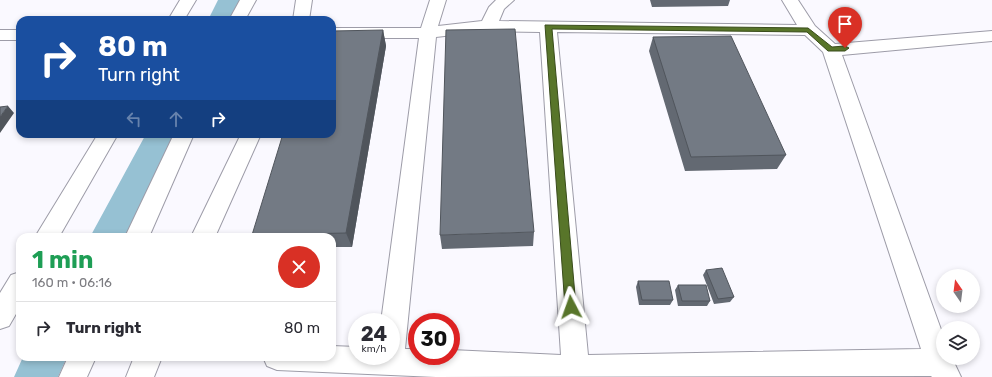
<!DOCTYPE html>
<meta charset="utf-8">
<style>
:root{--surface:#fff;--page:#f2f2f3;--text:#2b2b33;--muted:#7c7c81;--line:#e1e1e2}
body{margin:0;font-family:Rubik,sans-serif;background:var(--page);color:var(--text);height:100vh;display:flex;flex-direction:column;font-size:15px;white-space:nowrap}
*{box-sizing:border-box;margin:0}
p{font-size:13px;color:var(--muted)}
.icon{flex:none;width:22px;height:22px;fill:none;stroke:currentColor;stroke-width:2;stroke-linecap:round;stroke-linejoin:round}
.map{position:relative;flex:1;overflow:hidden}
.side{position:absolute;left:16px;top:233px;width:320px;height:128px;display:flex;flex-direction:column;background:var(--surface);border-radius:12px;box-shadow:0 2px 6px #0003}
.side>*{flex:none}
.hud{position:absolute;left:16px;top:16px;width:320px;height:122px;border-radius:12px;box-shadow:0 2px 6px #0003;background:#1a4fa0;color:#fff;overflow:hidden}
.needle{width:26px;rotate:346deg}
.controls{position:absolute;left:936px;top:269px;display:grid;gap:8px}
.controls a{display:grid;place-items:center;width:44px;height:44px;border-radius:50%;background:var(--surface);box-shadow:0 2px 6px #0003;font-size:20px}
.speed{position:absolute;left:348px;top:313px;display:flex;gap:8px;font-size:20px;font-weight:700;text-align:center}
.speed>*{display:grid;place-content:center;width:52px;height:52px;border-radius:50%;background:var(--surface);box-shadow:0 2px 6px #0003;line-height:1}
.speed small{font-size:10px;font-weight:400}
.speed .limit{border:6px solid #d22;background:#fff;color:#111}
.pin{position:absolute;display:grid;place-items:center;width:34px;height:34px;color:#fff;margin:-41px -17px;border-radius:50% 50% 50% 0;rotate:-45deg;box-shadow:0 0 4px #0007}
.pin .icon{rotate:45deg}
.me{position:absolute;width:44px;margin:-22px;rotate:356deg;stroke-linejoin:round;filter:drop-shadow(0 0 3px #0008)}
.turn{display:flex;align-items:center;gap:14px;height:84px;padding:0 16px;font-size:18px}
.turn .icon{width:52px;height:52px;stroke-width:2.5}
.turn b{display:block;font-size:28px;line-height:34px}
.lanes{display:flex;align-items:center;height:38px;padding:0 16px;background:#0003;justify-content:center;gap:20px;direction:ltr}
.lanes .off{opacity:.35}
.round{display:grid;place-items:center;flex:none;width:42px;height:42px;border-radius:21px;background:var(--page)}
.summary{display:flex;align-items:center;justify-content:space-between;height:68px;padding:0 16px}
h1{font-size:24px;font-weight:700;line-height:30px;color:#1e9e55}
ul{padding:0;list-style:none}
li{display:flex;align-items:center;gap:12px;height:52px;padding:0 16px;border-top:1px solid var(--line)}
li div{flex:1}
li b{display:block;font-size:15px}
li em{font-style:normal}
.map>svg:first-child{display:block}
</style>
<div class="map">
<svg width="992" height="377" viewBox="0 0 992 377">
<rect width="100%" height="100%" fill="#faf9ff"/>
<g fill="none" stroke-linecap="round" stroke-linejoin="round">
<!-- canal -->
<path fill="#96c1d3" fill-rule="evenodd" d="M 218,0 L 244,0 L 234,20 L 208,20 Z
M 146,134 L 178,134 L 126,237 L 90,237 Z
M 23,357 L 67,357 L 58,377 L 14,377 Z"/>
<!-- minor casing -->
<g stroke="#9d9ca8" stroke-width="2">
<path id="minor" d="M 180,0 L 196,0 L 184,20 L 168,20 Z
M 240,0 L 256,0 L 245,20 L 229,20 Z
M 296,0 L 312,0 L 309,20 L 293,20 Z
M 430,0 L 446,0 L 438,26 L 482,21 L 489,7 L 496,0 L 514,0 L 504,9 L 499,21 L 797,25 L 782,0 L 798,0 L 815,26 L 835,44 L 992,31 L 992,41 L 842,55 L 943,335 L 943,358 L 952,358 L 961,377 L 932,377 L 931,376 L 436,377 L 277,370 L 267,366 L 263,357 L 332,357 L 332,346 L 357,347 L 357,356 L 391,356 L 391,322 L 381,322 L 419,38 L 332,38 L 332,28 L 421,28 ZM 488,31 L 540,32 L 561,355 L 451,350 L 451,356 L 417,356 L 417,349 L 405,349 L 436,37 ZM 557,32 L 805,35 L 823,52 L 921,349 L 588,355 Z
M 0,30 L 20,30 L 20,40 L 0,40 Z
M 98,134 L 118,134 L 59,237 L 35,237 Z
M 174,134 L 194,134 L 149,237 L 125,237 Z
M 241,134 L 261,134 L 215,237 L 191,237 Z
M 20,272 L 20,307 L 9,326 L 0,329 L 0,293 L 11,275 Z
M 68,357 L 96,357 L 87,377 L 59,377 Z
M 134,357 L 162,357 L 154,377 L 126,377 Z"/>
</g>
<!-- minor -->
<use href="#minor" fill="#fff" fill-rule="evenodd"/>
</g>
<!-- wall -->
<path fill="#636972" d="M 650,0 L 730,0 L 728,6 L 652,7 Z
M 383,30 L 386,46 L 352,247 L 332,247 L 332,237 L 254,237 L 252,235 Z
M 653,37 L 786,155 L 777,169 L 685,171 L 649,51 Z
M 534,232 L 533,246 L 442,249 L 440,235 Z
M 706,270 L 734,297 L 730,302 L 714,304 L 703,275 Z
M 638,281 L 673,300 L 670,305 L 639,305 L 636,287 Z
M 678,285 L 710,301 L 707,306 L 678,306 L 675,290 Z"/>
<!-- shaded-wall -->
<path fill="#50555c" d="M 383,30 L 386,46 L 352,247 L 346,233 Z
M 8,106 L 14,113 L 0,133 L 0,117 Z"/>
<!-- building -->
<path fill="#737a84" stroke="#50555c" d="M 515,29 L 534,232 L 440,235 L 446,30 Z
M 383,30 L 346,233 L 252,235 L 283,134 L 332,134 L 332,31 Z
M 731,36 L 786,155 L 691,157 L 653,37 Z
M 8,106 L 0,117 L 0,107 Z
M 722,268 L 734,297 L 718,299 L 706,270 Z
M 638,281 L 669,281 L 673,300 L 642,300 Z
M 678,285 L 706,285 L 710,301 L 682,301 Z"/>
<!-- route -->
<path fill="#58752a" stroke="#394c1b" d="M 545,25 L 808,28 L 832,47 L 845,46 L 849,48 L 845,51 L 828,51 L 807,32 L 552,29 L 576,307 L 575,311 L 571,312 L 567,311 L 565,307 Z"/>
</svg>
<div class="controls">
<a><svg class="needle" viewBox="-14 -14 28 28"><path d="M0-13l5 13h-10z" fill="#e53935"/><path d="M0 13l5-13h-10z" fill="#7c7c81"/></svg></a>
<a><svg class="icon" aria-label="layers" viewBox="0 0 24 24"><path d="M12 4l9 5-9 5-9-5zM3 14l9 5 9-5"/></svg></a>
</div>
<div class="speed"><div>24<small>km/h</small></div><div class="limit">30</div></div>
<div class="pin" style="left:845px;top:48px;background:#d93025"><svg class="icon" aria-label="arrive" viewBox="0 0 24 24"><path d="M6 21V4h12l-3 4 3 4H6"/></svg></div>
<svg class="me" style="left:571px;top:307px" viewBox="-20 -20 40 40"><path d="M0-17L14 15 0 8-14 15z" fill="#58752a" stroke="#fff" stroke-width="4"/></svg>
<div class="hud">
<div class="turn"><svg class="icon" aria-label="right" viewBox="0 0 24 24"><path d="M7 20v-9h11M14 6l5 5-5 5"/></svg><div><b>80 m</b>Turn right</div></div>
<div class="lanes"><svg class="icon off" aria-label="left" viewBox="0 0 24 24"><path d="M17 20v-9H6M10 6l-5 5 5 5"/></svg><svg class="icon off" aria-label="ahead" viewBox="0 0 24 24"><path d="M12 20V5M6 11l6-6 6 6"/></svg><svg class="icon" aria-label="right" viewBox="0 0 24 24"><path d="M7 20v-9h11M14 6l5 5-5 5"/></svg></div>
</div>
<section class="side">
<div class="summary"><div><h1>1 min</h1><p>160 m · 06:16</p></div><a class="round" style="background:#d93025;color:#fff"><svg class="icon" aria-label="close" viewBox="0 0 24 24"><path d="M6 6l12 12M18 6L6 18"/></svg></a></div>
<ul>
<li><svg class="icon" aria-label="right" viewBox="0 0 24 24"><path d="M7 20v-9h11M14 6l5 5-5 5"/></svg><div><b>Turn right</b></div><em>80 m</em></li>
</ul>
</section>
</div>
